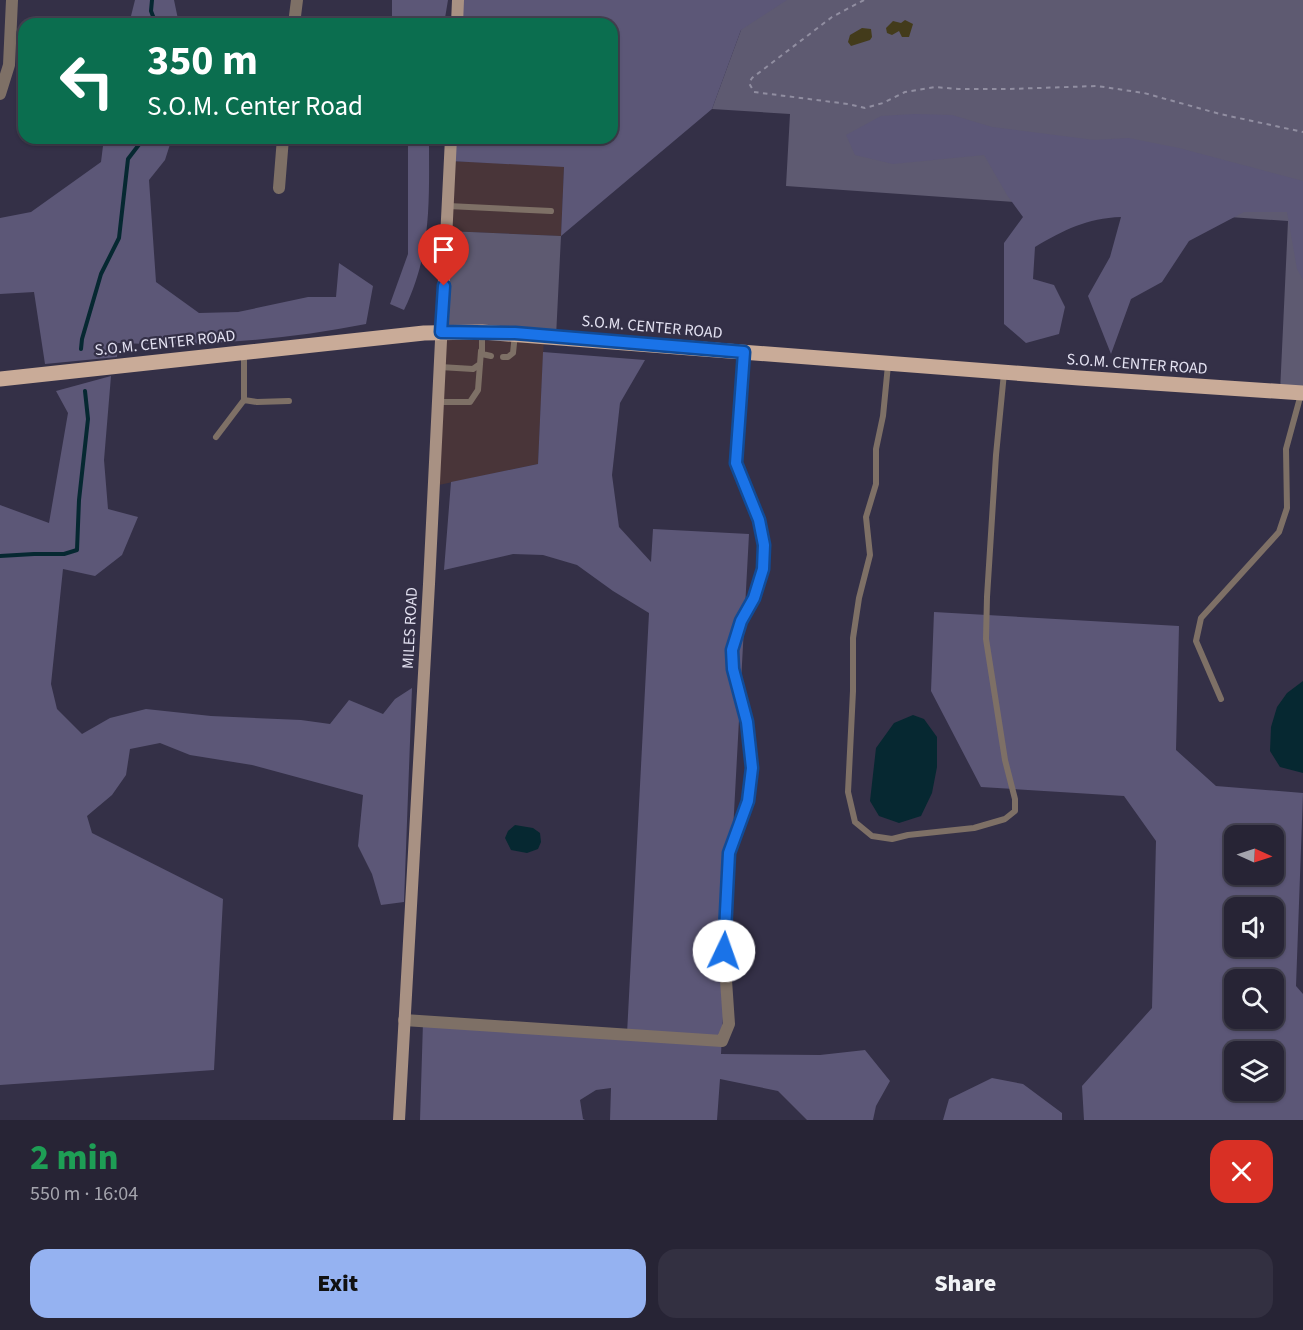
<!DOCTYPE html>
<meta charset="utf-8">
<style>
:root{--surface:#272435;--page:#333041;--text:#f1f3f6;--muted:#a4a4ad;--line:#434150;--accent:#95b2f1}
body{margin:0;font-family:"Source Sans 3",sans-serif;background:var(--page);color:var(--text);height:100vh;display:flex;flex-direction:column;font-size:22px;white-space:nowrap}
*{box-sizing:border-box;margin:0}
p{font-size:20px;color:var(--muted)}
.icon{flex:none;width:33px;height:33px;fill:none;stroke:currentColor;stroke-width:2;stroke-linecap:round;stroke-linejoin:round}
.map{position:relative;height:1120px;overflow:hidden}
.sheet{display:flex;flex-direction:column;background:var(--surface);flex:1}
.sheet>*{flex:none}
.guide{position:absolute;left:18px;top:18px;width:600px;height:126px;border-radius:18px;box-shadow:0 2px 4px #0004,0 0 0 2px var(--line);background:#0b6e4f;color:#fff;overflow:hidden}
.needle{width:39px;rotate:93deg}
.controls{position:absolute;left:1224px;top:825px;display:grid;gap:12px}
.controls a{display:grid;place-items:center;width:60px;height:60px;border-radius:12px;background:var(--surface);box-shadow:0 2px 4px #0004,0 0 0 2px var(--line);font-size:30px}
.pin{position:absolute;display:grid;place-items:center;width:51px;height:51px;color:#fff;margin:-62px -26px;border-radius:50% 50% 50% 0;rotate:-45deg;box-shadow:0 0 6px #0007}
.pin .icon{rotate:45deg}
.me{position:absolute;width:66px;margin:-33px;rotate:3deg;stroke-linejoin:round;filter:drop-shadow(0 0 4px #0008)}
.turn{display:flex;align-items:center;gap:21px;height:126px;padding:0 30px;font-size:27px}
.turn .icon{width:78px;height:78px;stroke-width:2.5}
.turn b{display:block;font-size:42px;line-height:51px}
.round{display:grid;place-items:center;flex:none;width:63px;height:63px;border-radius:18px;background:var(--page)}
.headline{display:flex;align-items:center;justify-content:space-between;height:102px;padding:0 30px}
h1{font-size:36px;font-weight:800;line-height:45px;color:#1e9e55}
.button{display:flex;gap:12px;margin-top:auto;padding:12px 30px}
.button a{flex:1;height:69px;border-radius:18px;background:var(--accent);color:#111;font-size:24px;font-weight:800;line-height:69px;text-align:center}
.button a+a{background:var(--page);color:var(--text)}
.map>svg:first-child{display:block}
</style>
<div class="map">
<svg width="1303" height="1120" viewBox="0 0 1303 1120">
<rect width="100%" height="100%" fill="#343047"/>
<!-- commercial -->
<path fill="#493539" d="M 450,161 L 564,166 L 561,236 L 447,231 Z
M 441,332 L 544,336 L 538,464 L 434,486 Z"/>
<!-- green -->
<path fill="#5e5a71" d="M 752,0 L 1303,0 L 1303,394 L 1280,392 L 1288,221 L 786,186 L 790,114 L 712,109 Z
M 447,231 L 561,236 L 556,337 L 441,332 Z"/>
<!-- forest -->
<path fill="#5c5777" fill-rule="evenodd" d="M 135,0 L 174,0 L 179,24 L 129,24 Z
M 392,0 L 448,0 L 444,24 L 392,24 Z
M 458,0 L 787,0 L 741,30 L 712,109 L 561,236 L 564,167 L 450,161 L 451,138 L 612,138 L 612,24 L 457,24 Z
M 914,114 L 952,115 L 992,127 L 1094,140 L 1129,138 L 1179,148 L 1303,181 L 1303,280 L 1297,269 L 1287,212 L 1244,212 L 1189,241 L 1162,282 L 1131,299 L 1111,354 L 1088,296 L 1110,257 L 1121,217 C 1087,218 1064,230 1035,247 L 1033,279 L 1054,285 L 1065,307 L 1059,334 L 1026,343 L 1004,324 L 1004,243 L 1023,217 L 1007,195 L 984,155 L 893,164 L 855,155 L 846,135 L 881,116 Z
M 104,138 L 172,138 L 165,160 L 149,180 L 156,282 L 199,313 L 238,312 L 308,297 L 336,297 L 339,263 L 373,286 L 366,324 C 285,340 200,347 118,343 L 117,357 L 45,364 L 34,292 L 0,294 L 0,218 L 31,212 L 101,162 Z
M 408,138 L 429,138 C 429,200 432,253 404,310 L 390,304 L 408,254 Z
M 543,352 L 645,360 L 620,403 L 612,475 L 619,527 L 651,562 L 653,529 L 749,534 L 721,1054 L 820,1055 L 865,1050 L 890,1081 L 876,1106 L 873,1120 L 807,1120 L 778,1091 L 720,1079 L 717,1120 L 610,1120 L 611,1088 L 596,1090 L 580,1100 L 583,1119 L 585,1120 L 420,1120 L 423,1022 L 627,1034 L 649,613 L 613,591 L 577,565 L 543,555 L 513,554 L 444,570 L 451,482 L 538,464 Z
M 111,376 L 104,460 L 108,509 L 138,517 L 122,555 L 95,576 L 63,569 L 51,684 L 57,709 L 82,734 L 110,718 L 146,709 L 211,716 L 301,720 L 330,724 L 349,700 L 383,714 L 395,699 L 412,688 L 404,902 L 381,905 L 372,874 L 358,846 L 363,795 L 252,765 L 190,755 L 160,743 L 130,749 L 126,775 L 112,795 L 87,816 L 92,833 L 223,899 L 214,1070 L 0,1085 L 0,505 L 49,523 L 68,413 L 56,391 Z
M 934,612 L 1179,626 L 1176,750 L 1216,786 L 1303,793 L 1296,986 L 1303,994 L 1303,1120 L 1084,1120 L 1082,1086 L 1152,1008 L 1156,841 L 1124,796 L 981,787 L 931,691 ZM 1234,836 L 1274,836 L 1274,874 L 1234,874 ZM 1234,908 L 1274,908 L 1274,946 L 1234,946 ZM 1234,980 L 1274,980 L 1274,1018 L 1234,1018 ZM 1234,1052 L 1274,1052 L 1274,1090 L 1234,1090 Z
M 992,1078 L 1023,1084 L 1062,1113 L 1062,1120 L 943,1120 L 949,1099 Z"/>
<!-- sand -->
<path fill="#433b1b" d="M 905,20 L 913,24 L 909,37 L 902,37 L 899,31 L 892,35 L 887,33 L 886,28 L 893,21 L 901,23 Z
M 862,28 L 871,29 L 872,37 L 870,40 L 851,46 L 848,42 L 850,35 Z"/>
<!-- water -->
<path fill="#062831" d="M 1303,681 L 1303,773 L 1280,767 L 1270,751 L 1271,727 L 1277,707 L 1287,693 Z
M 913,715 L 924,719 L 937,737 L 937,767 L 932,793 L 921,816 L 899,823 L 879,816 L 870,801 L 876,748 L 894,723 Z
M 515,825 L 533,828 L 540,833 L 541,842 L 538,849 L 527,853 L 511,850 L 505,838 L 508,831 Z"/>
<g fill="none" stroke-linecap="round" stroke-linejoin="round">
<!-- stream -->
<path stroke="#062831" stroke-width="4" d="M 152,0 L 151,11 L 156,24
M 81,349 L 82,339 L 101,274 L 119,238 L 128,159 L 144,138
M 0,556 L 34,554 L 64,554 L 77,550 L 79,500 L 88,419 L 85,391"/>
<!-- path -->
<path stroke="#918ea1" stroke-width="2" stroke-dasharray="4.5 4.5" stroke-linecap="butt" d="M 864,0 L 832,17 L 752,78 L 749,83 L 754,92 L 848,104 L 865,108 L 883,103 L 905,92 L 935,87 L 958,89 L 1009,89 L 1097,86 L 1144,93 L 1220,114 L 1303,132"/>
<!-- lane -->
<path stroke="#7e7066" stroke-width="6" d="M 448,206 L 551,211
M 482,332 L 482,354 L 491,356
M 744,352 L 736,463 L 759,520 L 764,545 L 763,569 L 754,598 L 741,621 L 732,649 L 733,669 L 747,722 L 750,742 L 752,768 L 748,801
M 503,357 L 508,357 L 513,353 L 515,334
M 888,365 L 883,416 L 876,449 L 876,484 L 866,517 L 870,555 L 859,598 L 853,638 L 853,691 L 848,792 L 855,822 L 872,836 L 892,839 L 908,835 L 974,828 L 1005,819 L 1015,811 L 1015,799 L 1005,760 L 986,639 L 987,597 L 996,455 L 1004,373
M 440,367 L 473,369 L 480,364 L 481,351
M 244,400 L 257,402 L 289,401
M 438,402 L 470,402 L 478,390 L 480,364
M 216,437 L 244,400 L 244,354
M 1221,699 L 1196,641 L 1201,618 L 1279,532 L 1287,508 L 1286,449 L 1301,394"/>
<!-- street -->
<path stroke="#7e7066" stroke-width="12" d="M 294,24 L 297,0
M 0,94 L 9,65 L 12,0
M 279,188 L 283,138
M 404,1020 L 722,1041 L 729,1024 L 724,951 L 729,853 L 748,801"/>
<!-- secondary -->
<path stroke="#a89183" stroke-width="12" d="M 457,24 L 458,0
M 399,1120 L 429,584 L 451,138"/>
<!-- primary -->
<path stroke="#c9ab98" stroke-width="15" d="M 0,379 L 424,333 L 482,332 L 1079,378 L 1303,393"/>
</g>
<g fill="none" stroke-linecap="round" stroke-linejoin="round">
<!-- route casing -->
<g stroke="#114b97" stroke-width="15">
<path id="route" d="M 444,286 L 441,332 L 515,333 L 744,352 L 736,463 L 759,520 L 764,545 L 763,569 L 754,598 L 741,621 L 732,650 L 733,669 L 747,722 L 752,768 L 748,801 L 729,853 L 724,951"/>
</g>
<!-- route -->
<use href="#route" stroke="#1a73e8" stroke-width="10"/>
</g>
<g text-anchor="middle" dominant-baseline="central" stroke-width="4.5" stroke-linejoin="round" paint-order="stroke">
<!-- street labels -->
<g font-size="16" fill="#e4e2f2" stroke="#343047">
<text transform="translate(652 327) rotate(5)">S.O.M. CENTER ROAD</text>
<text transform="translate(165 343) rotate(-6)">S.O.M. CENTER ROAD</text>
<text transform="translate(1137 364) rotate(4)">S.O.M. CENTER ROAD</text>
<text transform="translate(410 628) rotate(-87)">MILES ROAD</text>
</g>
</g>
</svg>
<div class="controls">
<a><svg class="needle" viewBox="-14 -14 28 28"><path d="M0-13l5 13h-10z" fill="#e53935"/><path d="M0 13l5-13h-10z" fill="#a4a4ad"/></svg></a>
<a><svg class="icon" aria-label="sound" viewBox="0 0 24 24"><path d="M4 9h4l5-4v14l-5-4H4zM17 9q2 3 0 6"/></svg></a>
<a><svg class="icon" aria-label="search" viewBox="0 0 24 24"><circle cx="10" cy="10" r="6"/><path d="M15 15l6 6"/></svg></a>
<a><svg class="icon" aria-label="layers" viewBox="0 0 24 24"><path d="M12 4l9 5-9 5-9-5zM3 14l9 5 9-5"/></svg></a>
</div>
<div class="pin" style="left:444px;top:286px;background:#d93025"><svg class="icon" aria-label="arrive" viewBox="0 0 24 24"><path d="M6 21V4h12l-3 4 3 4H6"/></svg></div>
<svg class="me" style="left:724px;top:951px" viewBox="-20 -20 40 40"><circle r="19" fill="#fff"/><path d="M0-13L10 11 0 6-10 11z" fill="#1a73e8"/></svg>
<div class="guide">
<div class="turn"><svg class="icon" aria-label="left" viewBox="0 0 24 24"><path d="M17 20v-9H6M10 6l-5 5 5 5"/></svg><div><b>350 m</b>S.O.M. Center Road</div></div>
</div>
</div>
<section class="sheet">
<div class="headline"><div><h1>2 min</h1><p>550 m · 16:04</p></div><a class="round" style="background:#d93025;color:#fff"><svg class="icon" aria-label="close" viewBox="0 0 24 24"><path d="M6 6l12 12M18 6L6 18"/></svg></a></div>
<div class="button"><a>Exit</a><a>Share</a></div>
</section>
